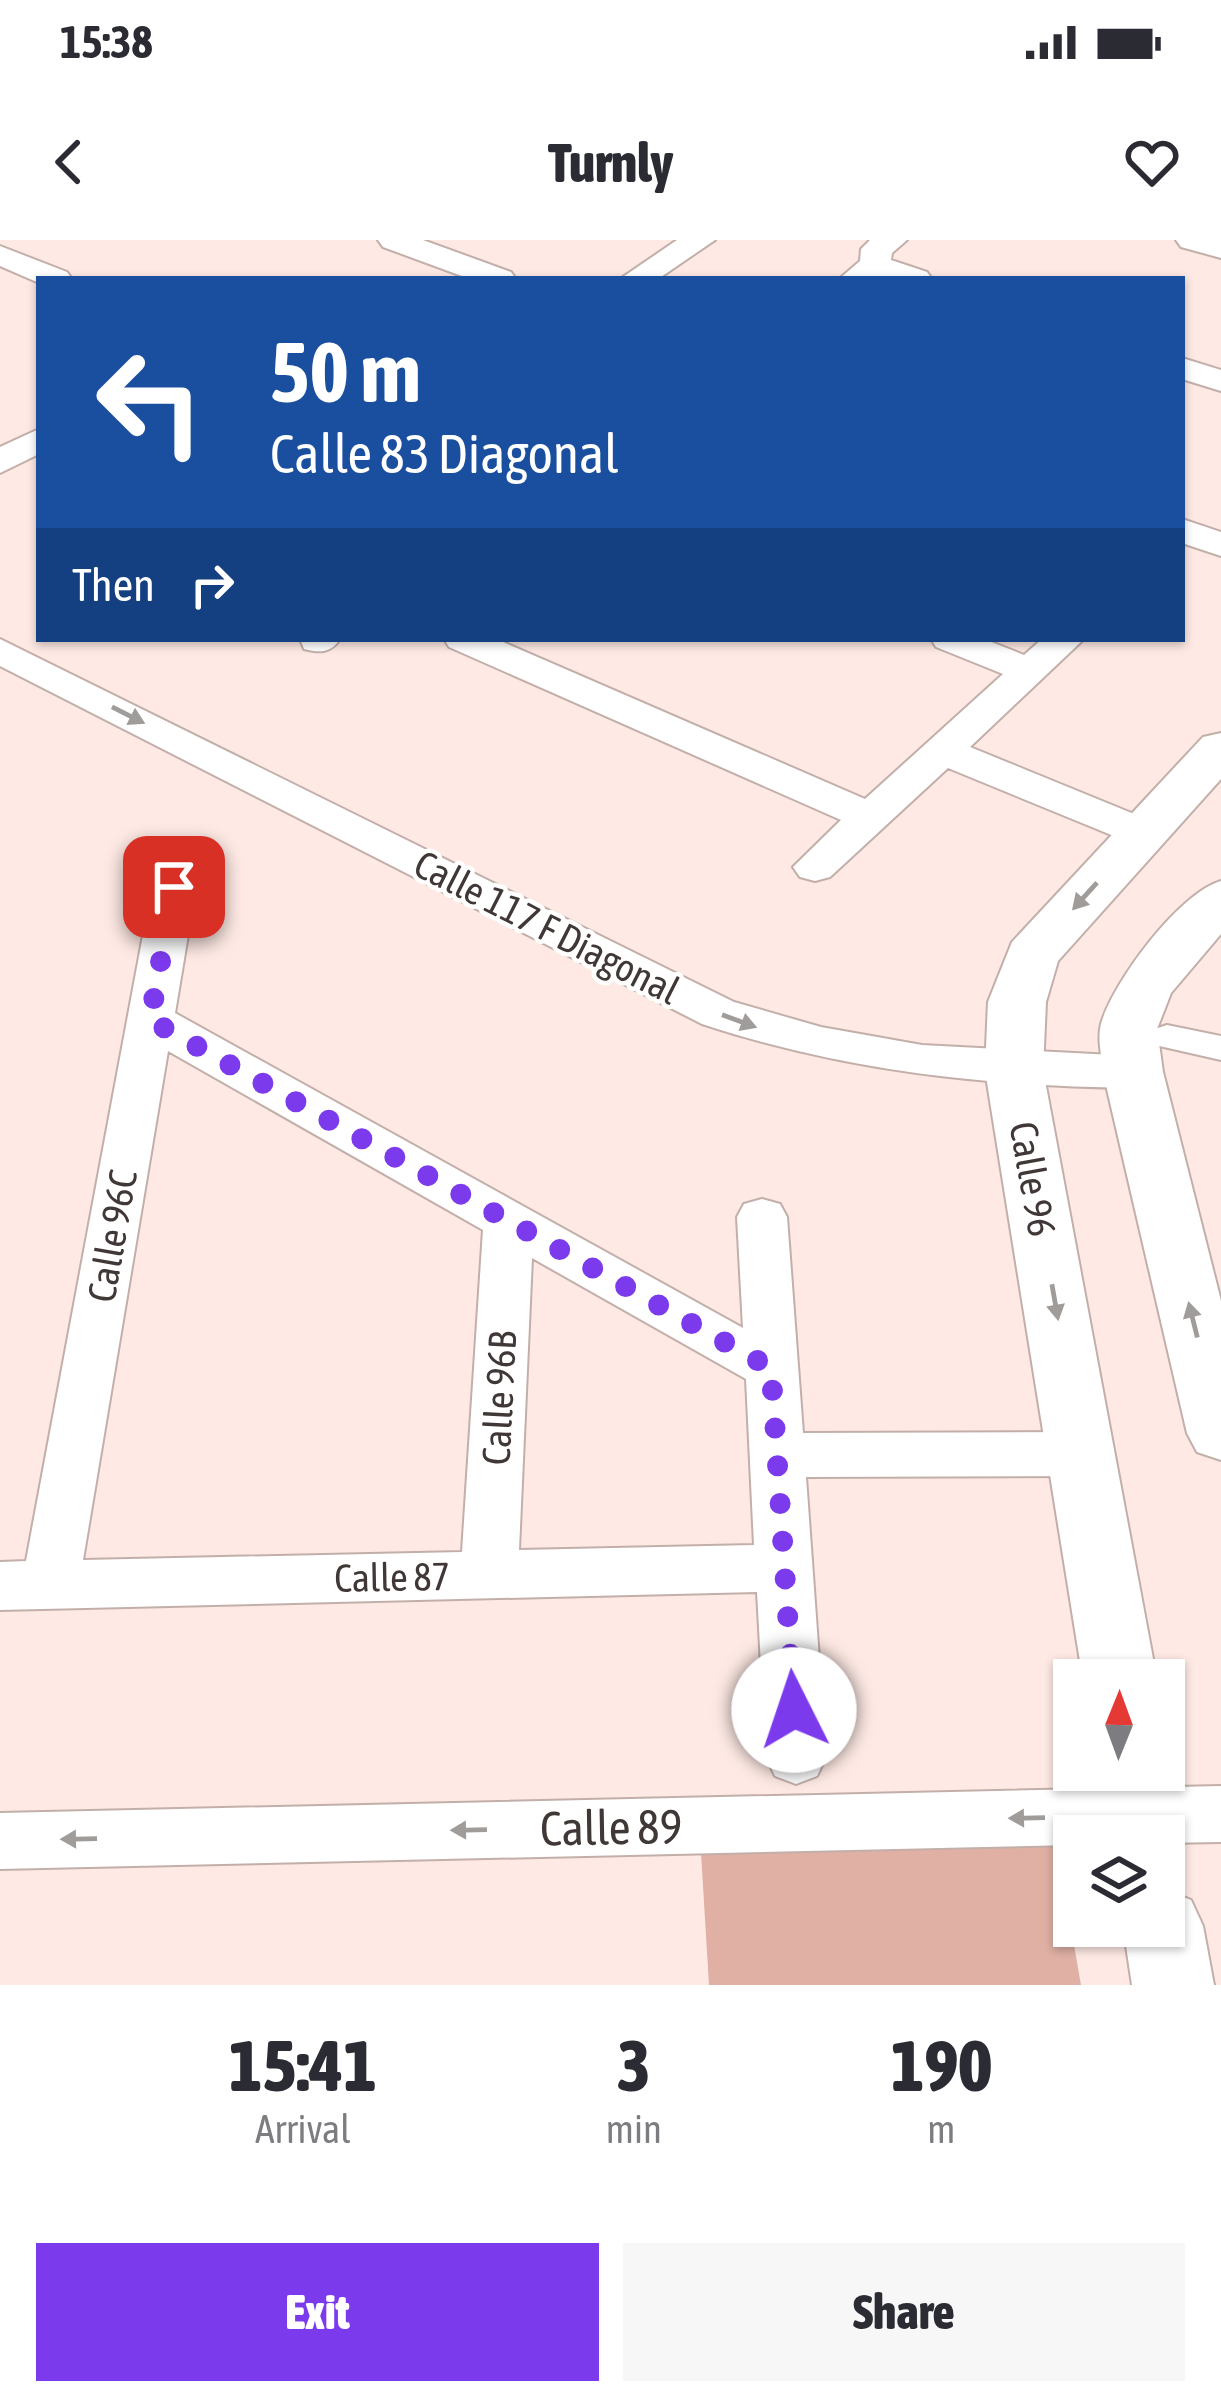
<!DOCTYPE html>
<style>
:root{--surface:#fff;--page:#f7f7f7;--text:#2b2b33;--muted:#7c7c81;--accent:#7c3aed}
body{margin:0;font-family:"Asap Condensed",sans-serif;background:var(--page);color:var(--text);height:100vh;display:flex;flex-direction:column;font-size:45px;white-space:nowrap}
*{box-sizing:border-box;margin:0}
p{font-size:39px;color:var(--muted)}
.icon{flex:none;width:66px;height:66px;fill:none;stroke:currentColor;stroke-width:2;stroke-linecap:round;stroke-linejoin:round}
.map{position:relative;height:1745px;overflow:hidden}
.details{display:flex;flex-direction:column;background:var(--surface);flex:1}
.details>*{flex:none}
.banner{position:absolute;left:36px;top:36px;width:1149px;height:366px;border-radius:0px;box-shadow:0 3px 9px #0004;background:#1a4fa0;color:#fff;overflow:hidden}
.needle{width:78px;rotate:1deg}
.buttons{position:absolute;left:1053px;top:1419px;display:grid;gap:24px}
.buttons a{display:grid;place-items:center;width:132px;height:132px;border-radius:0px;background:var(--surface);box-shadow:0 3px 9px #0004;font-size:60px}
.pin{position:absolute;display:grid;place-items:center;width:102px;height:102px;color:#fff;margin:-51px;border-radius:24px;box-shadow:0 6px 18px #0006}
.me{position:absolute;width:132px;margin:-66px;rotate:356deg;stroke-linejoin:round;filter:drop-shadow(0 0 9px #0008)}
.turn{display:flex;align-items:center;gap:42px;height:252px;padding:0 36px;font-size:54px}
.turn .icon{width:156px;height:156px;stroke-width:2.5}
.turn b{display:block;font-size:84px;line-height:102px}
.then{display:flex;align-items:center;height:114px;padding:0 36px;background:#0003;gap:24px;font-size:45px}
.eta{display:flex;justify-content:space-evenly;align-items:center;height:204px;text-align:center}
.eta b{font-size:72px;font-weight:800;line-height:84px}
.cta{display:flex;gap:24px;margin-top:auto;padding:24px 36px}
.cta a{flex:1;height:138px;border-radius:0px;background:var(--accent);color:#fff;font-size:48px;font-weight:800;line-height:138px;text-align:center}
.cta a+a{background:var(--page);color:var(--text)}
.status{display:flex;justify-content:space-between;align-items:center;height:84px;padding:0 60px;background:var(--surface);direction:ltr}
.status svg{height:33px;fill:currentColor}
header{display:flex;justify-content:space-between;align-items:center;height:156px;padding:0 36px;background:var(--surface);font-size:54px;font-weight:800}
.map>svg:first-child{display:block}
</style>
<div class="status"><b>15:38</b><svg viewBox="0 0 49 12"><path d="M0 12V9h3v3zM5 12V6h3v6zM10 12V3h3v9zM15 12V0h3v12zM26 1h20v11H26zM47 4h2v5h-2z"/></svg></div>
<header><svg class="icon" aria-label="back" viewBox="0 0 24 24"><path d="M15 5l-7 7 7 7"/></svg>Turnly<svg class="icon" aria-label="heart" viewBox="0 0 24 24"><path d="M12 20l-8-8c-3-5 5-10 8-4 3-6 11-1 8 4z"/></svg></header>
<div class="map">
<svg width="1221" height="1745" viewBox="0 0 1221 1745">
<rect width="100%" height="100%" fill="#fee9e4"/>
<!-- green -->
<path fill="#e0b0a5" d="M 1056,1603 L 1081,1745 L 709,1745 L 701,1613 Z"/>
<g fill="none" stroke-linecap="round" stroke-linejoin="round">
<!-- pedestrian casing -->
<g stroke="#c3afaa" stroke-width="4">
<path id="pedestrian" d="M 1167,785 L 1221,796 L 1221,820 L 1155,805 L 1150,797 L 1155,789 Z"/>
</g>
<!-- minor casing -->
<g stroke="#c3afaa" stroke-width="4">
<path id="minor" d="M 378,0 L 423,0 L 511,32 L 516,39 L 470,39 L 383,7 Z
M 677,0 L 715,0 L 658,39 L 620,39 Z
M 870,0 L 907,0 L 892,13 L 891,20 L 927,32 L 932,39 L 839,39 L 860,21 L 861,9 Z
M 1176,0 L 1221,0 L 1221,18 L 1181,7 Z
M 0,6 L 67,32 L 72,39 L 39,39 L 39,43 L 0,26 Z
M 1182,118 L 1221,130 L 1221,151 L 1182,139 Z
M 39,189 L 39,214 L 0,233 L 0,207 Z
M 1182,279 L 1221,292 L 1221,316 L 1182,303 Z
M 0,399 L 734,762 L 821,787 L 922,805 L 1133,816 L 1150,820 L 1157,832 L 1150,844 L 1133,848 C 984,846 844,831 702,784 L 0,426 Z
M 300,399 L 340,399 C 331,413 320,413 304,409 Z
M 444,399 L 496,399 L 865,559 L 1003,434 L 936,407 L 931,399 L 984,399 L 1024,415 L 1042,399 L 1084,399 L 970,507 L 1156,583 L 1162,592 L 1156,601 L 1141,605 L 1126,601 L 948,528 L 830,637 L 815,641 L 800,637 L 793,627 L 841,580 L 449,407 Z
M 174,633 L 189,637 L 196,647 L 175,773 L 743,1088 L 737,977 L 744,964 L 762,959 L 780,964 L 787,977 L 803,1193 L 1082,1192 L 1101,1198 L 1109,1214 L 1101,1230 L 1082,1236 L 806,1237 L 826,1517 L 817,1536 L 796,1544 L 775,1536 L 766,1517 L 757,1352 L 0,1370 L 0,1322 L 26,1321 L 152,647 L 159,637 ZM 168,811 L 483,990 L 462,1312 L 83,1320 ZM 532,1018 L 746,1139 L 754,1305 L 519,1310 Z
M 1221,1546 L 1221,1602 L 1164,1603 L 1164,1596 L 1074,1596 L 1074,1605 L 0,1629 L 0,1573 Z"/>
</g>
<!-- tertiary casing -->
<g stroke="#c3afaa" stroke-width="4">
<path id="tertiary" d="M 1221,493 L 1221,539 L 1058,721 L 1046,762 L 1043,830 L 1157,1440 L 1083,1440 L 985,830 L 988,762 L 1012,702 L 1203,497 Z
M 1221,641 L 1221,694 L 1171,753 L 1157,789 L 1163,832 L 1221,1061 L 1221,1220 L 1197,1212 L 1187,1193 L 1103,832 C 1102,817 1097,799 1101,784 C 1113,742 1179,653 1221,641 Z
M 1164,1509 C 1180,1544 1191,1585 1174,1621 L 1164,1625 L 1164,1596 L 1108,1596 L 1098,1530 L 1164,1530 Z
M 1164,1649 L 1191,1660 L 1203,1686 L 1214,1745 L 1132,1745 L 1123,1686 L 1164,1686 Z"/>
</g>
<!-- pedestrian -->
<use href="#pedestrian" fill="#fff" fill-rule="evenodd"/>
<!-- minor -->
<use href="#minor" fill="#fff" fill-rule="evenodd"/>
<!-- tertiary -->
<use href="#tertiary" fill="#fff" fill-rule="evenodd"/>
</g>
<!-- one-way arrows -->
<defs><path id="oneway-solid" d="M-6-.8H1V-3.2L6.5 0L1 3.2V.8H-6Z" transform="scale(3)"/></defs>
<g fill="#a09c9a">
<use href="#oneway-solid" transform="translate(128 475) rotate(27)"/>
<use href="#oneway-solid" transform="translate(1085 656) rotate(132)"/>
<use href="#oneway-solid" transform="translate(739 781) rotate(20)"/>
<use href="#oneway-solid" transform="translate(1055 1062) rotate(80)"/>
<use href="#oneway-solid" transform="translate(1193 1080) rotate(-104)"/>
<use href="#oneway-solid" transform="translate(1027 1578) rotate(179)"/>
<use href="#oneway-solid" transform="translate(469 1590) rotate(179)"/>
<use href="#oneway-solid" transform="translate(79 1599) rotate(179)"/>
</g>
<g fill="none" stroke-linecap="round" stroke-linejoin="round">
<!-- route -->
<path stroke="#7c3aed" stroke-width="21" stroke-dasharray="0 37.8" d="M 174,647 L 150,780 L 771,1128 L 794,1470"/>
</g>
<g text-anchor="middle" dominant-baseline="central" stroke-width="9" stroke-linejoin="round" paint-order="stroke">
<!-- street labels -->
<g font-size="39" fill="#403836" stroke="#fff">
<text transform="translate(547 687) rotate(27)">Calle 117 F Diagonal</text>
<text transform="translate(1033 939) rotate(80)">Calle 96</text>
<text transform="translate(112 996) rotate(-80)">Calle 96C</text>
<text transform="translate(499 1158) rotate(-87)">Calle 96B</text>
<text transform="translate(392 1337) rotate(-1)">Calle 87</text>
</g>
<!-- near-street labels -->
<g font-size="48" fill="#403836" stroke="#fff">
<text transform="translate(611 1587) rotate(-1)">Calle 89</text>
</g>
</g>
</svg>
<div class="buttons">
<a><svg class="needle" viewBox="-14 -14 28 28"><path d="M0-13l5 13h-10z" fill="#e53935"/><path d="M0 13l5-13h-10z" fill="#7c7c81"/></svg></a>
<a><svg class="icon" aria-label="layers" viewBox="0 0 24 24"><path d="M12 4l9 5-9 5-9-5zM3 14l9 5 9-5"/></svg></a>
</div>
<div class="pin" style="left:174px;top:647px;background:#d93025"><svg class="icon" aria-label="arrive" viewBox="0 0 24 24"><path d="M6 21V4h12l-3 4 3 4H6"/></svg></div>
<svg class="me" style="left:794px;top:1470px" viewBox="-20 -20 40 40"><circle r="19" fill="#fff"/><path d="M0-13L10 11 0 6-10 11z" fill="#7c3aed"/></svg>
<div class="banner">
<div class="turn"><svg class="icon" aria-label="left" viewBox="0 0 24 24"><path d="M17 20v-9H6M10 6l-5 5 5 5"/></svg><div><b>50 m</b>Calle 83 Diagonal</div></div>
<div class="then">Then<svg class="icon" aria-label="right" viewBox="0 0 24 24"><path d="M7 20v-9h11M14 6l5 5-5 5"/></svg></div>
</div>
</div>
<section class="details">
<div class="eta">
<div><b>15:41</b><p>Arrival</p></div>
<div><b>3</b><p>min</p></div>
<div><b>190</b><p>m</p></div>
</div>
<div class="cta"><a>Exit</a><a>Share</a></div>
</section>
